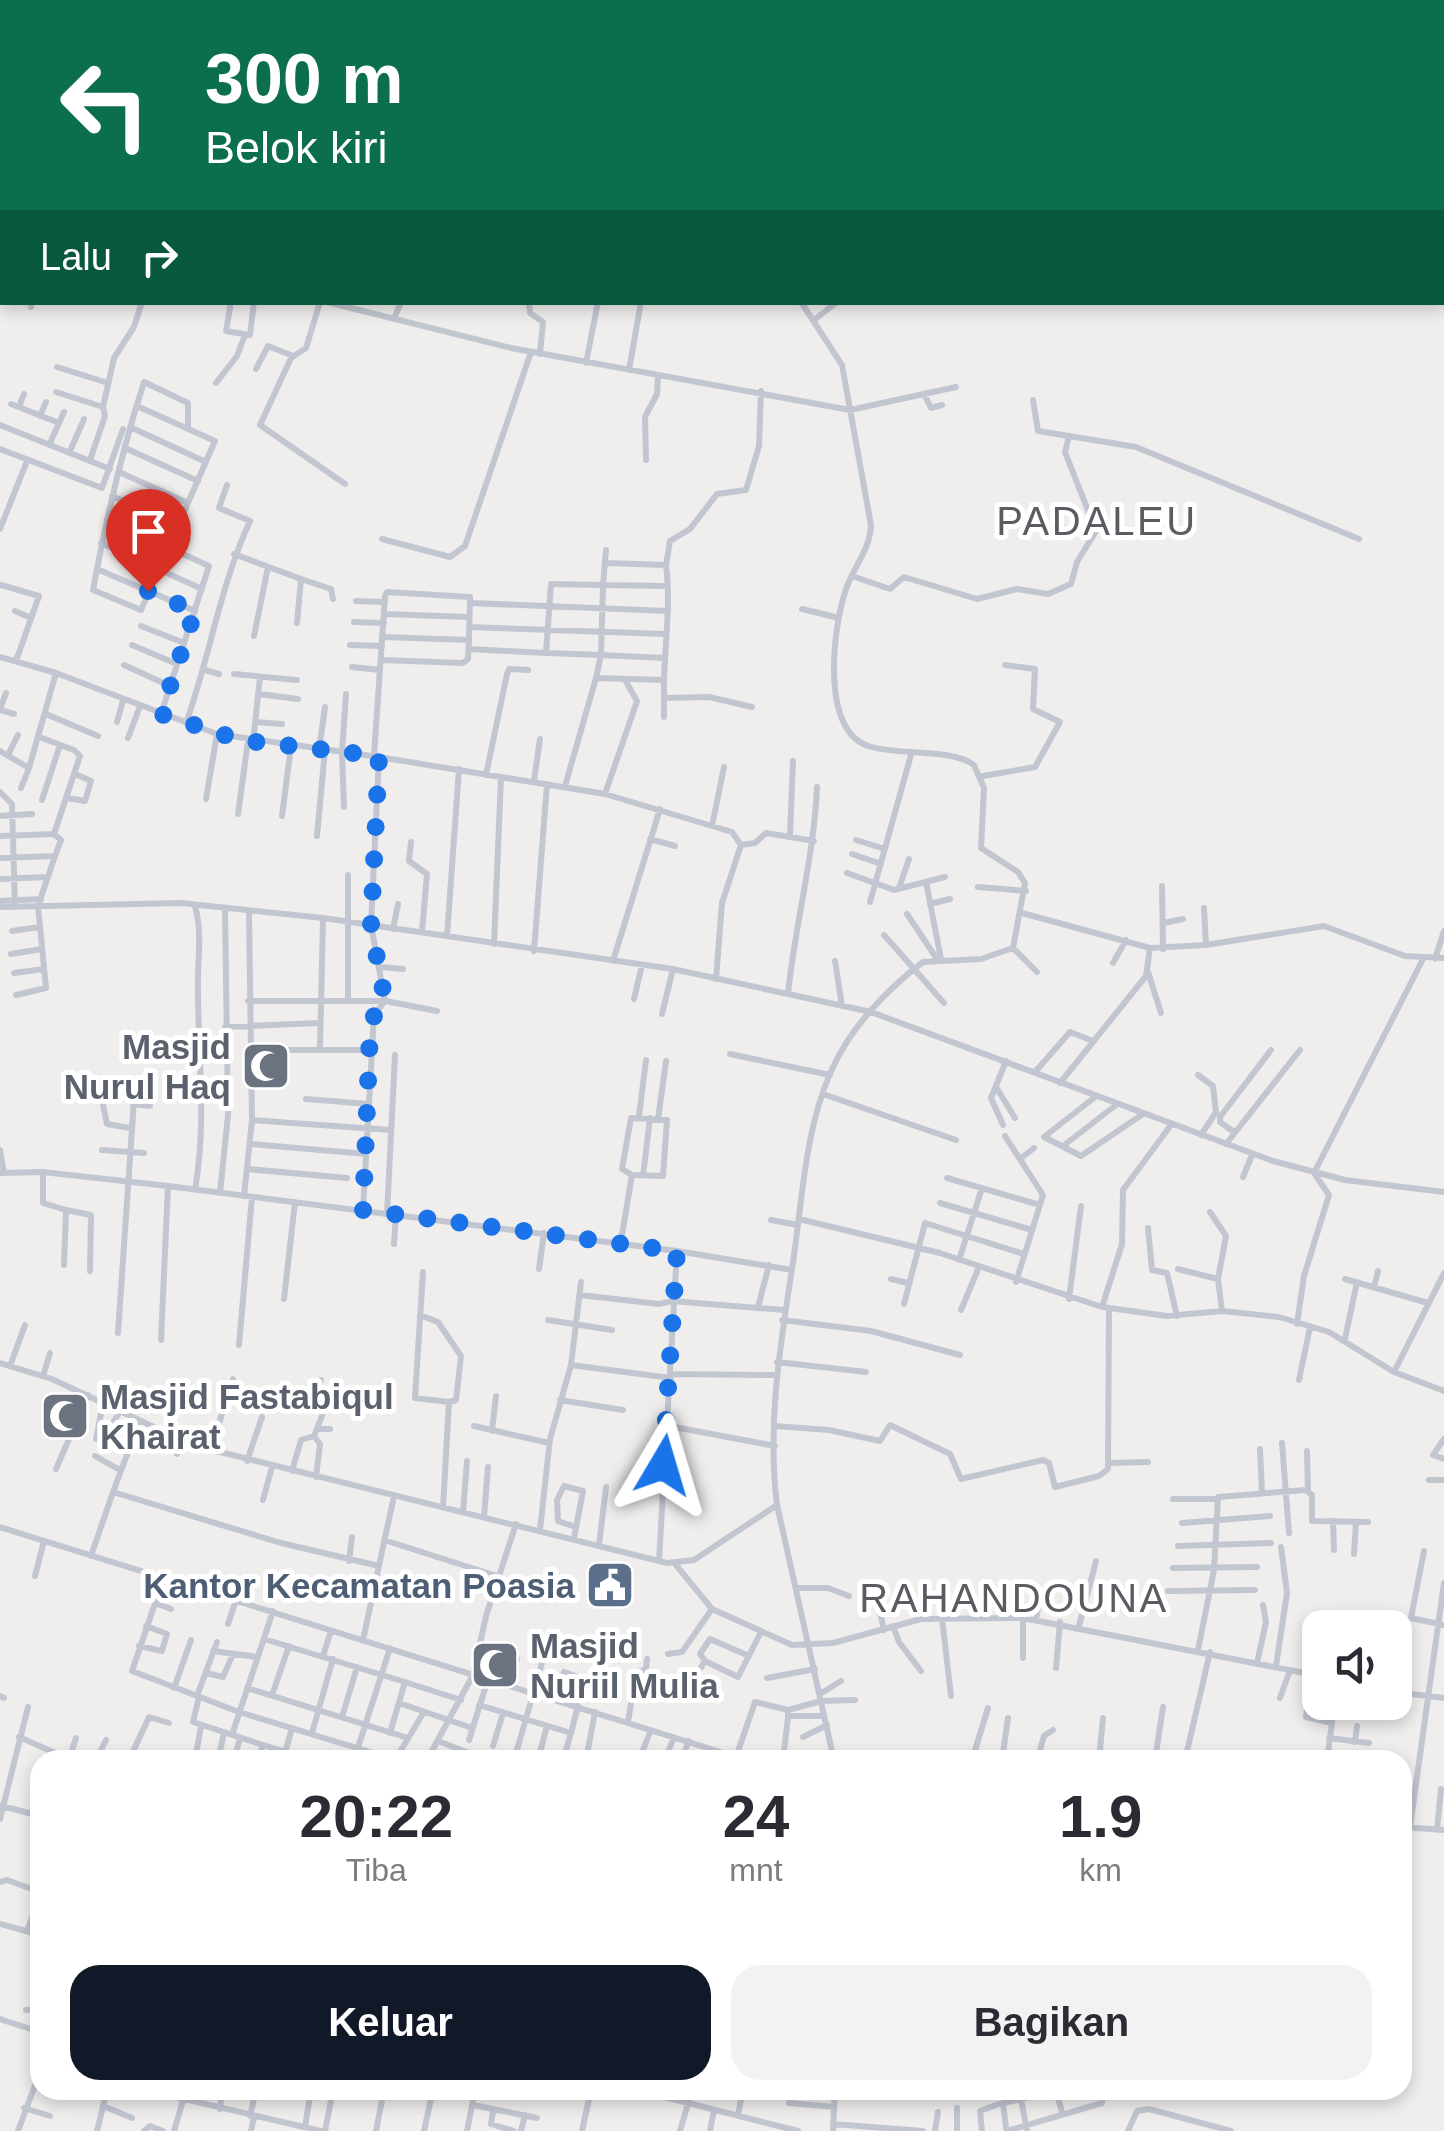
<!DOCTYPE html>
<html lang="id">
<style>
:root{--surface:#fff;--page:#f2f2f3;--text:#2b2b33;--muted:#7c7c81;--accent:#111827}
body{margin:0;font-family:Helvetica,sans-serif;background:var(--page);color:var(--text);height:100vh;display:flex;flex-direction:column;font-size:38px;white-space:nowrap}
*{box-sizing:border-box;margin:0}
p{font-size:32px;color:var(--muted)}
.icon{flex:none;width:55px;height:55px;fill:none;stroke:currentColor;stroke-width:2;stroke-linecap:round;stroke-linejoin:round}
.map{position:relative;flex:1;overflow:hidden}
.sheet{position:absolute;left:30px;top:1750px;width:1382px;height:350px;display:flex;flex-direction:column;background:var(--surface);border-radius:30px;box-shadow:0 5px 15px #0003}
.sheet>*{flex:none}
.hud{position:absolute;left:0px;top:0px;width:1445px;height:305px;box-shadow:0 5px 15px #0003;background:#0b6e4f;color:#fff;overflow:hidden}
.tools{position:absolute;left:1302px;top:1610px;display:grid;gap:20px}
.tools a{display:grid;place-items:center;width:110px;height:110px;border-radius:20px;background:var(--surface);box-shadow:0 5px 15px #0003;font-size:50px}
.pin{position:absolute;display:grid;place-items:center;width:85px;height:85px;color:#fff;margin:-102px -42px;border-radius:50% 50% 50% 0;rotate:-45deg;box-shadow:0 0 10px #0007}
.pin .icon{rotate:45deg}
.me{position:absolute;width:110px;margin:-55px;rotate:7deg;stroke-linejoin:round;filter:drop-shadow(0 0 8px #0008)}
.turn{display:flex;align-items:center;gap:35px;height:210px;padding:0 40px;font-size:45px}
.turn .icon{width:130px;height:130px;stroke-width:2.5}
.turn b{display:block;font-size:70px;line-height:85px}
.then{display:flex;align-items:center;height:95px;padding:0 40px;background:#0003;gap:20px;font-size:38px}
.eta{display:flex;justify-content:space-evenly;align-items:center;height:170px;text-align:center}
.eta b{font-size:60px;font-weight:700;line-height:70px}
.cta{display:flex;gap:20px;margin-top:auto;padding:20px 40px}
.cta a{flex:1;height:115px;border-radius:30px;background:var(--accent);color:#fff;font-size:40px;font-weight:700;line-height:115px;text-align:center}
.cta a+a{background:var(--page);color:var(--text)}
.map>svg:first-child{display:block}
</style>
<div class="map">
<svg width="1444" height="2131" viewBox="0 0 1444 2131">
<rect width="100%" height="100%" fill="#f0eeed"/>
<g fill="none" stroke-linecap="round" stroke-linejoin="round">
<!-- minor -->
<path stroke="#c2c6d1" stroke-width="6" d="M 285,0 L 288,2
M 669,0 L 669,2
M 879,0 L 890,2
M 241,2 L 242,0
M 1442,35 L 1444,34
M 0,76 L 2,69
M 0,106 L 2,108
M 0,116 L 2,113
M 0,147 L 2,149
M 231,302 L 226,331 L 250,335 L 254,302
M 320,302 L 306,348 L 291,358 L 260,425 L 345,484
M 327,302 L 511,348 L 850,410 L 956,387
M 529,302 L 530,313 L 543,322 L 540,354
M 801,302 L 842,365 L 871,525 C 870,550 854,566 846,589 C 833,627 820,729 868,746 C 898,756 952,748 974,765 L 984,788 L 981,848 L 1018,872 L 1025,883 L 1013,948 L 981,959 L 923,962 C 890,987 856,1022 837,1059 C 804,1123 803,1199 792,1269 C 780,1347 767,1425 777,1505 L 834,1760
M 31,307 L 32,302
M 394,319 L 401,302
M 814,320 L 837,302
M 586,363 L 598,302
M 57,367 L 108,383
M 256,369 L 268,346 L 293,356
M 629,370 L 641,302
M 216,383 L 237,356 L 245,335
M 56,392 L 103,407 L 114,358 L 134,327 L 142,302
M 924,394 L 931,408 L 942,405
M 1033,400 L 1038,431 L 1069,436
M 11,404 L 59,423
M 137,406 L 215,441 L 141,610 L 93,590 C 106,520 122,450 144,382 L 188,403 L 188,428
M 19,407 L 24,394
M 40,416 L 46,402
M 0,425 L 110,469
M 130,427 L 206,462
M 50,443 L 64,412
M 125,448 L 198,481
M 0,449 L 102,488 L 123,429
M 70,451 L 84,419
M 90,460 L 105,416 L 103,407
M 646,460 L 645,417 L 657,394 L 658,376
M 119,472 L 188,503
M 112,496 L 178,524
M 107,519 L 209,566 L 161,714
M 0,529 L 27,461
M 382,539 L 450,557 L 465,546 L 531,352
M 101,543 L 202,589
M 606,550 L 603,585 L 667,586
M 234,554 L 301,579 L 297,623
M 605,563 L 666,565 C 671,602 665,643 664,680 L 596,678 L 601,655 L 665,658
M 666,565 L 670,541 L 690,529 L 717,494 L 746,490 L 759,446 L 761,391
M 97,569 L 195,611
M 852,576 L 890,589 L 904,577 L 977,599 L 1017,589 L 1048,594 L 1071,584 L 1077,562 L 1096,531 L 1065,452 L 1069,436 L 1136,447 L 1359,539
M 301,579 L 331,589 L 333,599
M 551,584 L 603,585 L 601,655 L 546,653 Z
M 1,585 L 39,596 L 16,661
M 356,601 L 385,602
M 470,603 L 667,611
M 802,609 L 839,618
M 15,611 L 31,618
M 384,614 L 469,617
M 354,622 L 384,623
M 141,626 L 184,643
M 469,627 L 665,634
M 254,636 L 268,567
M 132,645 L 177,664
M 350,645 L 382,646
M 469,649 L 546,653
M 0,657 L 56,673 L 217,734 L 379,757 L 371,925 L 385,1001 L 248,1001
M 381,660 L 463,663 L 468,659 L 469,640
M 124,665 L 170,686
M 352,667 L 380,670
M 205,670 L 219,674
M 234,674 L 297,680
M 664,680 L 664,717
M 259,694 L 298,699
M 664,698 L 709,697 L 752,707
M 0,709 L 6,693
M 0,710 L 14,714
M 46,714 L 98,736
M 117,722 L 123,700
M 256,722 L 282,724
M 186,723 C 210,656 220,586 250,521 L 219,508 L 227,485
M 39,737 L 74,750 L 80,756 L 54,834
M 128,738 L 140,706
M 253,742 L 260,677
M 319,750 L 325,707
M 0,751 L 29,768 L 56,673
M 8,755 L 18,735
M 374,756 L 385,596 L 387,592 L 470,597 L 469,640 L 383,637
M 379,757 L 501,777 L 494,944
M 486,775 L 507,674 L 509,669 L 528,670
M 983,776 L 1035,767 L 1060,722 L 1033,709 L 1035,669 L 1005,665
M 501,777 L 605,794 L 732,832 L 741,845 L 722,903 L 716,979
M 534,781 L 540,739
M 565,786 L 596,678
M 21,788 L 29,768
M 0,792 L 12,804 L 15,907
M 605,794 L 637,701 L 625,680
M 68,798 L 85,801 L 91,781 L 75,774
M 206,799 L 217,734
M 42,800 L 60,745
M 344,807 L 342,752 L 346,694
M 238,814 L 248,741
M 0,816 L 32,814
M 282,816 L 291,746
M 712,826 L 724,767
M 790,835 L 793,761
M 0,836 L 54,834
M 317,836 L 325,750
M 650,839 L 675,846
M 856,840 L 885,849
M 411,842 L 409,861 L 427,874 L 422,932
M 741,845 L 755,843 L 766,833 L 814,841
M 852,854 L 881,864
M 0,858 L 55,856 L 61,840 L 54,834
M 847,873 L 894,890 L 945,877
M 0,879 L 47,877
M 926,882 L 941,959
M 1162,886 L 1163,949
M 978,887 L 1026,891
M 899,888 L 909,859
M 0,901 L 41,899
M 870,902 L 911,755
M 930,904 L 950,899
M 195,906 C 203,935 197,961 198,990 C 198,1061 207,1119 195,1190
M 0,907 L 181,903 L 323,918 L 673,969 L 871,1012 L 1273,1161 L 1345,1180 L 1444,1192
M 1022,913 L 1150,948 L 1146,976 L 1060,1083
M 907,914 L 937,959
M 1164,923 L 1183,919
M 393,929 L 398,904
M 12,931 L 39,927
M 884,935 L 944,1003
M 447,936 L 459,769
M 1206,945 L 1324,926 L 1405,956 L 1444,958
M 1013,948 L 1037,972
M 1150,948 L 1206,945 L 1204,908
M 534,951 L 547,784
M 11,954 L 42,949
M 1435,959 L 1444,931
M 613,961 L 660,809
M 835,961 L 842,1006
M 1113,963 L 1126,940
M 380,967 L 403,969
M 1148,972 L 1161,1013
M 14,973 L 44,969
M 788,994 C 795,924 814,857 817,787
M 16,995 L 46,988 L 38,906 L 55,856
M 634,999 L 642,965
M 348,1000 L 348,875
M 662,1014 L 673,969
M 225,1027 L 319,1023
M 320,1048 L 323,918
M 250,1050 L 370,1050
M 730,1054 L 830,1075
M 1035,1072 L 1070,1032 L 1093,1041
M 1198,1075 L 1213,1086 L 1216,1112 L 1201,1135
M 996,1087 L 1015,1118
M 823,1094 L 956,1140
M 1095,1097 L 1044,1137 L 1081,1156 L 1143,1114
M 306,1099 L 369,1104
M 133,1104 L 150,1106
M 103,1105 L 107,1124 L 130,1128
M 639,1116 L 646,1060
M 658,1119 L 666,1061
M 252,1120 L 391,1130
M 1003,1125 L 991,1098 L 1006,1061
M 1234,1132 L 1220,1122 L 1220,1117 L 1271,1050
M 1005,1136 L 1043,1195 L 1016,1282
M 250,1144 L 366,1154
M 1226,1144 L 1300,1050
M 1063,1146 L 1116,1105
M 0,1150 L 4,1173
M 102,1150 L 144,1153
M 1020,1159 L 1034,1148
M 247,1169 L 347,1178
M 43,1172 L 43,1203 L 66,1210 L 64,1265
M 0,1173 L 43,1172 L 168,1186 L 677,1251 L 659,1561
M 643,1176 L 650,1118
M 1243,1177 L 1252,1155
M 947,1178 L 1040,1205
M 220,1193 L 228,1115 L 225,910
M 244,1196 L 252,1120 L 249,913
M 940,1203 L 1032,1230
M 66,1210 L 91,1215 L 90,1271
M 363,1210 L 374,1015 L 385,1001 L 437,1011
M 1210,1212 L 1226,1236 L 1218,1279
M 387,1214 L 395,1055
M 799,1219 L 940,1253 L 1102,1307 L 1167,1316 L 1222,1311 L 1279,1317 L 1329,1332 L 1394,1372 L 1444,1391
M 771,1220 L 798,1225
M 1148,1228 L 1152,1270 L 1167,1273 L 1177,1316
M 621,1241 L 632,1175 L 663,1176 L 667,1120 L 631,1118 L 622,1169 L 632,1175
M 394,1244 L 396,1215
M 677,1251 L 792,1270
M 959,1260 L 982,1188
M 539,1269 L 544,1233
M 1178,1269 L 1218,1279 L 1222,1311
M 423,1272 L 415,1398 L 449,1402
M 891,1279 L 908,1283
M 1345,1279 L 1428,1303
M 1374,1287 L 1378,1271
M 580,1295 L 659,1304 L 672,1301 L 784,1310
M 284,1299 L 295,1202
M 1069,1299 L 1081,1206
M 904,1304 L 925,1223 L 1024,1254
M 758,1307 L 769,1265
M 1102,1307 L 1122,1244 L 1123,1190 L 1171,1125
M 961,1310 L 979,1267
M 420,1315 L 438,1322 L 461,1356 L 456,1400 L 449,1402 L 443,1507
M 548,1320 L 612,1330
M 782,1320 L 871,1331 L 960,1355
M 1297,1324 L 1304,1276 L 1329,1195 L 1314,1173 L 1423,959
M 118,1333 L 135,1085
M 1345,1339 L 1357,1282
M 161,1340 L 168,1186
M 239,1345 L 252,1197
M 777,1362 L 866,1372
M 0,1363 L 52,1379 L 192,1445 L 667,1563 L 694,1560 L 777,1505
M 571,1365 L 671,1378
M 10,1366 L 25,1325
M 1394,1372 L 1444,1273
M 671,1374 L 775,1375
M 43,1376 L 50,1353
M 1299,1380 L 1310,1327
M 560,1400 L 623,1410
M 139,1423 L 113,1492 L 281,1543 L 379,1566
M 111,1426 L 119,1413
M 474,1426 L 549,1443
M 669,1426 L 775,1446
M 774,1426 L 829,1430 L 880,1441 L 890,1425 L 950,1454 L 961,1479 L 1043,1460 L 1049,1463 L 1055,1487 L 1099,1476 L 1108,1469 L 1109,1308
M 318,1429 L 330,1429
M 492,1431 L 496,1396
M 96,1439 L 103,1404
M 1444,1439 L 1433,1455 L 1444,1459
M 1282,1443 L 1289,1533
M 1260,1449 L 1262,1493
M 1307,1451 L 1308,1491
M 218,1452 L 215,1436 L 233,1379
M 177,1454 L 179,1441
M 95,1456 L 120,1470
M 247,1461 L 262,1417
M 1108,1463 L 1148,1462
M 56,1469 L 88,1395
M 292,1471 L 301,1440 L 314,1436
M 316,1477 L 320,1444 L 314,1436 L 325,1408 L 317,1391 L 321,1380
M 1429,1480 L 1444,1480
M 1173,1499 L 1216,1499
M 263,1500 L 272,1467
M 463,1512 L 467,1461
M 484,1517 L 488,1467
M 1333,1521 L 1334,1550
M 1182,1523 L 1270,1516
M 0,1527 L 746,1760
M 540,1530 L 550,1439 L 571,1365 L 581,1282
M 574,1538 L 583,1491 L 564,1486 L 557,1500 L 558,1521 L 576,1527
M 384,1540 L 500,1577
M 599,1545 L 606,1487
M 1178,1546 L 1271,1543
M 1424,1551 L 1411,1618 L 1444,1625
M 1354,1554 L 1356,1522
M 91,1556 L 113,1492
M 349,1561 L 352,1537
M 676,1565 L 712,1609 L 792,1645 L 833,1643 L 921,1619 L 1023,1618 L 1320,1676
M 1173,1568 L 1257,1567
M 35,1576 L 44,1541
M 164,1577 L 132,1671 L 239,1712 L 396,1760
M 796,1588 L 828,1588 L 849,1596
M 940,1589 L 947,1617
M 1168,1591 L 1255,1590
M 876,1594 L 884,1630
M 155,1603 L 171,1609
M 942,1618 L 951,1696
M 1023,1618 L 1023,1658
M 1036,1619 L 1040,1600
M 228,1624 L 236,1600
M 893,1626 L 899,1642 L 921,1671
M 1079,1626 L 1096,1561
M 1352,1628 L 1352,1627
M 264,1639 L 405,1682 L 390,1733
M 363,1640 L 394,1496
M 139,1646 L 162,1651 L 167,1634 L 146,1626
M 1198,1650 L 1214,1570 L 1218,1497 L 1306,1490 L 1312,1495 L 1312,1521 L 1368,1522
M 213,1651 L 257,1657
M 668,1654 L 682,1652 L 712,1609
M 323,1656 L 331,1631
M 705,1661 L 700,1654 L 710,1639 L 749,1656
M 1257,1663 L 1266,1622 L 1263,1605
M 1276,1666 L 1287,1593 L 1281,1547
M 1056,1668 L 1060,1622
M 564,1672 L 602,1685
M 206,1673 L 223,1677 L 233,1654
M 1312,1675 L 1306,1717 L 1332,1723 L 1333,1702
M 767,1678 L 815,1669
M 693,1680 L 705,1661 L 738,1677 L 761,1632
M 405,1682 L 461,1700
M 509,1686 L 517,1659
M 174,1688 L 191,1640
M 247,1688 L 408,1738
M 1395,1692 L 1444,1698
M 820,1694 L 841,1681
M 272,1695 L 289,1646
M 0,1696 L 4,1698
M 197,1696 L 217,1642
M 199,1697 L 193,1722 L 263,1745
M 1280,1698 L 1290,1670
M 556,1699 L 564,1672
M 399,1703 L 472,1728
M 479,1705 L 571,1733 L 578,1706
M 788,1710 L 821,1701 L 855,1700
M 342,1717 L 357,1667
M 628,1722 L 636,1673 L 646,1669 L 647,1659
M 312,1733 L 333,1659
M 232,1735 L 273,1611
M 19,1737 L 69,1759
M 803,1737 L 827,1725
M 1329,1738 L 1369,1743
M 469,1740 L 488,1679
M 438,1741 L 487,1760
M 1355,1742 L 1357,1726
M 493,1746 L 503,1713
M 516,1753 L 543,1660
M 736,1757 L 755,1702 L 788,1710 L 788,1716 L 824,1716
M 69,1759 L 76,1738
M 96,1760 L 106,1740
M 129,1760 L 149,1717 L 169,1723
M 195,1760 L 201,1726
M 218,1760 L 224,1733
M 234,1760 L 240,1738
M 258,1760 L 263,1745 L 313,1760
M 283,1760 L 292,1728
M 354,1760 L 390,1648
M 395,1760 L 424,1712
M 427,1760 L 473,1675 L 486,1616 L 516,1524
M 538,1760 L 547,1726
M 563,1760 L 571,1733
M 586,1760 L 595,1712
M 639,1760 L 651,1730
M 665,1760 L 674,1737
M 681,1760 L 689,1741
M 783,1760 L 788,1717
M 901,1760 L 901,1755
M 972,1760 L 988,1708
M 1002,1760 L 1008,1718
M 1037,1760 L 1044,1736 L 1053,1730
M 1099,1760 L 1103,1718
M 1155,1760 L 1163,1707
M 1185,1760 L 1210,1652
M 1273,1760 L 1276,1759
M 1327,1760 L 1332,1723
M 2,1806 L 40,1816
M 0,1819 L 28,1707
M 1402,1827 L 1444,1830
M 1410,1827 L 1444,1583
M 1437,1830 L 1441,1789
M 0,1882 L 7,1880 L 40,1892
M 0,1924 L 40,1935
M 27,1931 L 40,1896
M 26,2010 L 40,2009
M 0,2019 L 40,2032
M 146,2090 L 321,2131
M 637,2090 L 798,2131
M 1021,2099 L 1027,2131
M 789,2103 L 834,2107
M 473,2105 L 537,2118
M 103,2106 L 132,2118
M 24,2108 L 50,2116
M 220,2109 L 222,2090
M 493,2111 L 491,2124 L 514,2131
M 738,2115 L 743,2090
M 250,2116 L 256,2090
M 833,2124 L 923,2131
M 305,2127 L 311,2090
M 1006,2128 L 1003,2103 L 1056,2091 L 1062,2112
M 18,2131 L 40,2072
M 97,2131 L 107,2090
M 144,2131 L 150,2126 L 163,2131
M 174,2131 L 186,2090
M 251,2131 L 254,2117
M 325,2131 L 333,2090
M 376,2131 L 384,2090
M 424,2131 L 433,2090
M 467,2131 L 475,2090
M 521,2131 L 525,2115
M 582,2131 L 591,2090
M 680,2131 L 692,2090
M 710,2131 L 714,2110
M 833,2131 L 835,2090
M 935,2131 L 938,2112
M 957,2131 L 957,2108
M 982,2131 L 980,2111 L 999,2104
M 1007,2131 L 1102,2103 L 1103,2090
M 1128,2131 L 1137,2111 L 1149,2109 L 1231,2131"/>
</g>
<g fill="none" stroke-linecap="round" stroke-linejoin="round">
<!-- route -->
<path stroke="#1a73e8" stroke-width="18" stroke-dasharray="0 32.4" d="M 148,591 L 195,611 L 161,714 L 240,740 L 379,756 L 371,925 L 385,1001 L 374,1016 L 370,1032 L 363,1210 L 677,1251 L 663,1465"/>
</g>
<!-- icons -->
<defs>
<g id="mosque-square" transform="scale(2.5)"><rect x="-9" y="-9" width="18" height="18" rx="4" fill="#6b7280" stroke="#fff"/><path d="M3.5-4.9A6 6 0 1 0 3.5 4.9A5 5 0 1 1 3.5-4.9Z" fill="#fff"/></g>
<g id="civic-square" transform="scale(2.5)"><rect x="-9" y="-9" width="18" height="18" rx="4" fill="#5c6f8a" stroke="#fff"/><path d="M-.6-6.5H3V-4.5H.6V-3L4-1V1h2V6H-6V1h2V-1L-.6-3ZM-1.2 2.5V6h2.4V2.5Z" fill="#fff"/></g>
</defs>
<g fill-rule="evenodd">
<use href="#mosque-square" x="266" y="1066"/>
<use href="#mosque-square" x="65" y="1416"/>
<use href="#civic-square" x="610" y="1585"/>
<use href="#mosque-square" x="495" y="1665"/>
</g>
<g text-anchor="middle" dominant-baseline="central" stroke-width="10" stroke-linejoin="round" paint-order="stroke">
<!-- worship labels -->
<g font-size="35" font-weight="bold" fill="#5b616d" stroke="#fff" text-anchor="start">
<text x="231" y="1046" text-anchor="end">Masjid<tspan x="231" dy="40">Nurul Haq</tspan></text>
<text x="100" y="1396">Masjid Fastabiqul<tspan x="100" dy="40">Khairat</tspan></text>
<text x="530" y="1645">Masjid<tspan x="530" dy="40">Nuriil Mulia</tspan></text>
</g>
<!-- service labels -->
<g font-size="35" font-weight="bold" fill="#4e5e75" stroke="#fff" text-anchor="end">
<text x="575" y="1585">Kantor Kecamatan Poasia</text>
</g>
<!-- quarter labels -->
<g font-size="40" letter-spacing="2.5" fill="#5a5c62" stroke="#fff">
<text x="1097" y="521">PADALEU</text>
<text x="1014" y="1598">RAHANDOUNA</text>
</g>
</g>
</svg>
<div class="tools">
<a><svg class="icon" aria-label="sound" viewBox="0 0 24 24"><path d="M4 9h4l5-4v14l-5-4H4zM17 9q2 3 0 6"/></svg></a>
</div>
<div class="pin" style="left:148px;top:591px;background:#d93025"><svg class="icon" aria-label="arrive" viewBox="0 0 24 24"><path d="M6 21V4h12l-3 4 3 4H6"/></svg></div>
<svg class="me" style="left:663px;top:1465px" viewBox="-20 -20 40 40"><path d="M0-17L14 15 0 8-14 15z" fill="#1a73e8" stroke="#fff" stroke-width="4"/></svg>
<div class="hud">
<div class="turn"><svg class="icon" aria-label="left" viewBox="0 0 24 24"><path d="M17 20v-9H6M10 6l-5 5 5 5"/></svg><div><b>300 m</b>Belok kiri</div></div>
<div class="then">Lalu<svg class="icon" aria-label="right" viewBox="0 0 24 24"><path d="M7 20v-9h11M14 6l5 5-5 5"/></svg></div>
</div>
<section class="sheet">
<div class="eta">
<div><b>20:22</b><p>Tiba</p></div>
<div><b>24</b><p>mnt</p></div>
<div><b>1.9</b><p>km</p></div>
</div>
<div class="cta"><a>Keluar</a><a>Bagikan</a></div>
</section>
</div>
